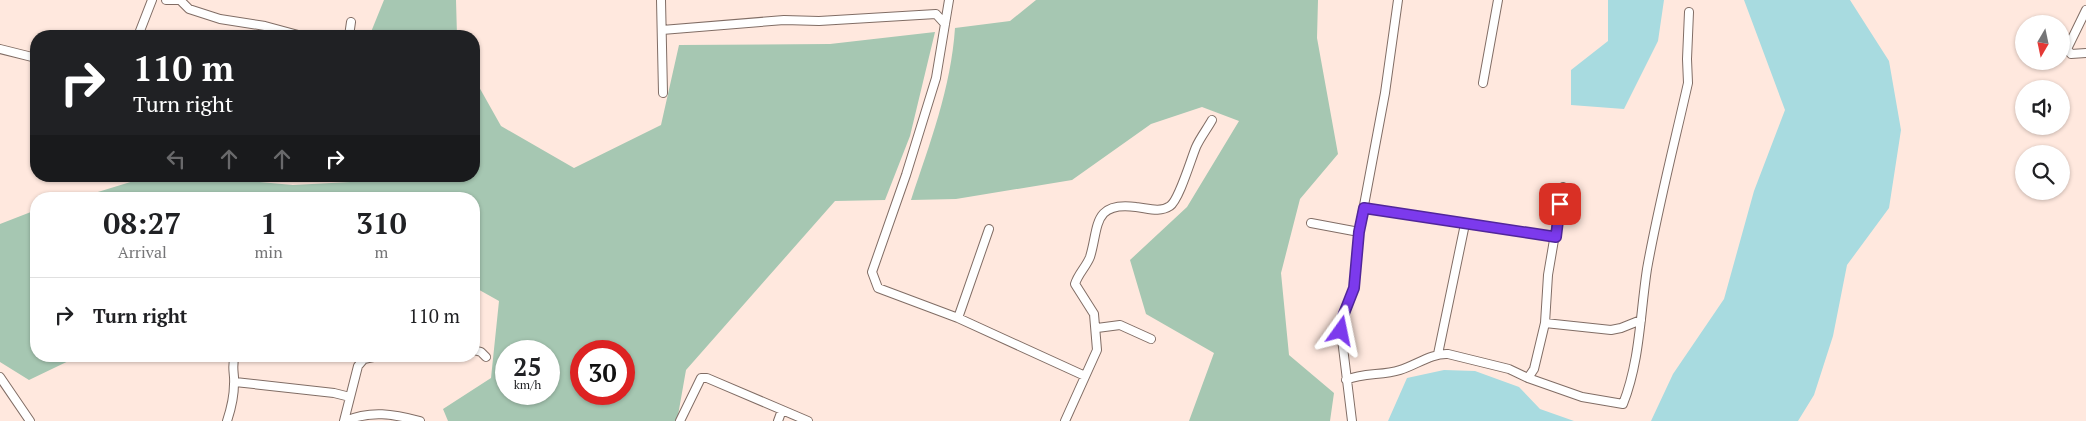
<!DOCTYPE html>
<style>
:root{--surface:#fff;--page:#f6f6f6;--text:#202124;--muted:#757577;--line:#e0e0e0}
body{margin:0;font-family:"PT Serif",serif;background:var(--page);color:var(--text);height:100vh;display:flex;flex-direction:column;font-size:19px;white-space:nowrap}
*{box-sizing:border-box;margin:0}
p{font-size:16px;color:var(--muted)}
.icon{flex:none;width:28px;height:28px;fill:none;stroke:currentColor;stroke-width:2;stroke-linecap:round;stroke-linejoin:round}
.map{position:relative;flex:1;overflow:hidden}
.details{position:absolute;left:30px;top:192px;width:450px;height:170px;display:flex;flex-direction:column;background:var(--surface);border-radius:20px;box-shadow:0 1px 4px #0004}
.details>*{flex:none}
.hud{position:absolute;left:30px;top:30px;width:450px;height:152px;border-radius:20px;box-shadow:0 1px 4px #0004;background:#202124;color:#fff;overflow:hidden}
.needle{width:32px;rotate:189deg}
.buttons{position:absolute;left:2015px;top:15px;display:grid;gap:10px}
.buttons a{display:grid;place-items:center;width:55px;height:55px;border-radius:50%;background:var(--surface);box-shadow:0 1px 4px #0004;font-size:25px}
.speed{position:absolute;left:495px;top:340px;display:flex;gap:10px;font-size:25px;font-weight:700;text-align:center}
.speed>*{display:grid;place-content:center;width:65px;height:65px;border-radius:50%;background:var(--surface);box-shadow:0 1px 4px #0004;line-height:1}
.speed small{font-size:12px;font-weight:400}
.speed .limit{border:8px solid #d22;background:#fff;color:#111}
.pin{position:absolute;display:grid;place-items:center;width:42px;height:42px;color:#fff;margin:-21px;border-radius:10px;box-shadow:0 2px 8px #0006}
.me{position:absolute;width:55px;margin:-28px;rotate:12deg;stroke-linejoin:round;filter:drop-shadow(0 0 4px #0008)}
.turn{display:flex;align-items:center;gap:18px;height:105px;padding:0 20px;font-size:22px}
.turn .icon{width:65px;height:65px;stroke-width:2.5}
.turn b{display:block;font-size:35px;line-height:42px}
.lanes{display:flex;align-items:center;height:48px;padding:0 20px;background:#0003;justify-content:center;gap:25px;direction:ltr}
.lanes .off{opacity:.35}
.eta{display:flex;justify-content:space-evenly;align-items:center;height:85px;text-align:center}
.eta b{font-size:30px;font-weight:800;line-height:35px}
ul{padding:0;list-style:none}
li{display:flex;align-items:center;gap:15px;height:75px;padding:0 20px;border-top:1px solid var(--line)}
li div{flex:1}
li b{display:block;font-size:19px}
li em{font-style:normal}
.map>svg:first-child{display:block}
</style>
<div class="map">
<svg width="2086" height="421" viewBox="0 0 2086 421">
<rect width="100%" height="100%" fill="#ffe8de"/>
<!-- green -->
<path fill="#a6c7b2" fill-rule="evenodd" d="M 384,0 L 456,0 L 457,36 L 375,36 L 371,32 Z
M 1036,0 L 1318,0 L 1317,38 L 1338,154 L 1300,199 L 1281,273 L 1289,355 L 1334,393 L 1330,421 L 1189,421 L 1214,353 L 1146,314 L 1130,260 L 1187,207 L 1239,121 L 1202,107 L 1151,124 L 1072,180 L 956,199 L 911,200 C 930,143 951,88 955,28 L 1010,21 Z
M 935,32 L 910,136 L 885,200 L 835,201 L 686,370 L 677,421 L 448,421 L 443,409 L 491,378 L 499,301 L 474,287 L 474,199 L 75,199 L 150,176 L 193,176 L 293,185 L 369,181 L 379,176 L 474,176 L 474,78 L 501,126 L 574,168 L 661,125 L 679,45 L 830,44 ZM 506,351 L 549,351 L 549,394 L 506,394 ZM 581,351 L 624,351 L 624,394 L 581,394 Z
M 36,210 L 36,356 L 79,356 L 29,380 L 0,362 L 0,224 Z"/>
<!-- water -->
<path fill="#a8dbe0" d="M 1608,0 L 1664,0 L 1658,41 L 1624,109 L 1571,105 L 1571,70 L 1608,41 Z
M 1744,0 L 1850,0 L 1889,61 L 1901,130 L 1889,208 L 1847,265 L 1833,336 L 1814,395 L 1798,421 L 1651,421 L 1673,374 L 1724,299 L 1754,191 L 1785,110 Z
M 1444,370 L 1475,371 L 1519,387 L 1540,409 L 1574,421 L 1388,421 L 1407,378 Z"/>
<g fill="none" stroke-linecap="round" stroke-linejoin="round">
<!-- minor casing -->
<g stroke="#816d65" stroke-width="10">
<path id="minor" d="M 166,0 L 180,0 L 189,9 L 220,19 L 265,26 L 302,36
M 661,0 L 663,93
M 949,0 L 936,78 L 906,175 L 872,272 L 878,288 L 958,318 L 1085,376
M 2086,10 L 2067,49 L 2071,54 L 2086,53
M 662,30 L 784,20 L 819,21 L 936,14 L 945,24
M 138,36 L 152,0
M 349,36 L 351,22
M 0,49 L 36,58
M 1483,83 L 1498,0
M 1365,208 L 1556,237
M 1311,223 L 1359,232
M 958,318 L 989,229
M 1545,323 L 1611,330 L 1621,328 L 1641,320
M 1097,328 L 1120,325 L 1151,339
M 474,350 L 481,352 L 486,357
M 1438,354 L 1465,224
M 0,377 L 30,421
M 1528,378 L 1534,369 L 1545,323 L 1548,275 L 1563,187
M 1346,380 C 1364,372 1382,376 1400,370 C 1416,365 1432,353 1448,354 L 1509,369 L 1528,378 L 1582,397 L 1623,404 C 1640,361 1640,315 1647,269 C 1658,207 1674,145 1688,83 L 1687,59 L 1689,12
M 235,382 L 334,393 L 350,397
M 227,421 C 231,409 234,397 234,384 C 235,374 231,367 235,356
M 344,421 L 358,366 L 364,359 L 378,356
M 345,421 C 371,410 393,414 420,421
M 680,421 L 701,378 L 707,378 L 808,421
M 778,421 L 782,410
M 1065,421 L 1097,350 L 1094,314 L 1075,284 C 1078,274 1086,267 1090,257 C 1099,228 1092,201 1136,207 C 1147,208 1160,213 1170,206 C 1179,200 1191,159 1196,147 C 1200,138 1207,129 1212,120
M 1352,421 L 1341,331 L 1343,316 L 1354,288 L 1359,232 L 1385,93 L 1398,0"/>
</g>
<!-- minor -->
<use href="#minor" stroke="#fff" stroke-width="8"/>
</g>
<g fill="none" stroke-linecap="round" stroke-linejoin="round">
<!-- route casing -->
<g stroke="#51269a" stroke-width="12">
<path id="route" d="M 1341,331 L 1343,316 L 1354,288 L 1359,232 L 1364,208 L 1556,237 L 1560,204"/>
</g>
<!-- route -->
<use href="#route" stroke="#7c3aed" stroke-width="9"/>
</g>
</svg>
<div class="buttons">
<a><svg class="needle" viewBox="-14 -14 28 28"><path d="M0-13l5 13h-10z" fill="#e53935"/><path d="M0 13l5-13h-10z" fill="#757577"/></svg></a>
<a><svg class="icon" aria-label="sound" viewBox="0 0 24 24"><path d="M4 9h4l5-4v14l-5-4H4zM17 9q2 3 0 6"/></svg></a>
<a><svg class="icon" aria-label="search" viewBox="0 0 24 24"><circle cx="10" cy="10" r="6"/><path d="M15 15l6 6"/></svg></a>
</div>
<div class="speed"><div>25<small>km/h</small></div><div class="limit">30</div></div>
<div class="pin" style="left:1560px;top:204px;background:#d93025"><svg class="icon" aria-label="arrive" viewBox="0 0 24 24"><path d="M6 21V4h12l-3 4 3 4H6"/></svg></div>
<svg class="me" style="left:1341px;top:331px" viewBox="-20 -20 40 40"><path d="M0-17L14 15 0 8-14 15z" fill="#7c3aed" stroke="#fff" stroke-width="4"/></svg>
<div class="hud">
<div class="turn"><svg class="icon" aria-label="right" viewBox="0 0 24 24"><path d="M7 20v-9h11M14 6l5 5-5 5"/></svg><div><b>110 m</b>Turn right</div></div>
<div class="lanes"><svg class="icon off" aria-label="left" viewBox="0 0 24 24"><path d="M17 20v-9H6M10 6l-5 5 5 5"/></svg><svg class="icon off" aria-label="ahead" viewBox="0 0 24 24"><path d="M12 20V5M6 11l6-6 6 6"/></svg><svg class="icon off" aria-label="ahead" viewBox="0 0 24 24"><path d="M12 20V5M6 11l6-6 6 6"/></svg><svg class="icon" aria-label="right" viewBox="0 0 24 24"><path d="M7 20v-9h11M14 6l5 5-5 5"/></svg></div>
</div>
<section class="details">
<div class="eta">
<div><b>08:27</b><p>Arrival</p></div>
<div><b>1</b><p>min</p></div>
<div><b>310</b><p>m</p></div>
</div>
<ul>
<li><svg class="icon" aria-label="right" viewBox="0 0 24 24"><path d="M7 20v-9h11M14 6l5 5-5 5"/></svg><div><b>Turn right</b></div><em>110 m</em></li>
</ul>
</section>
</div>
